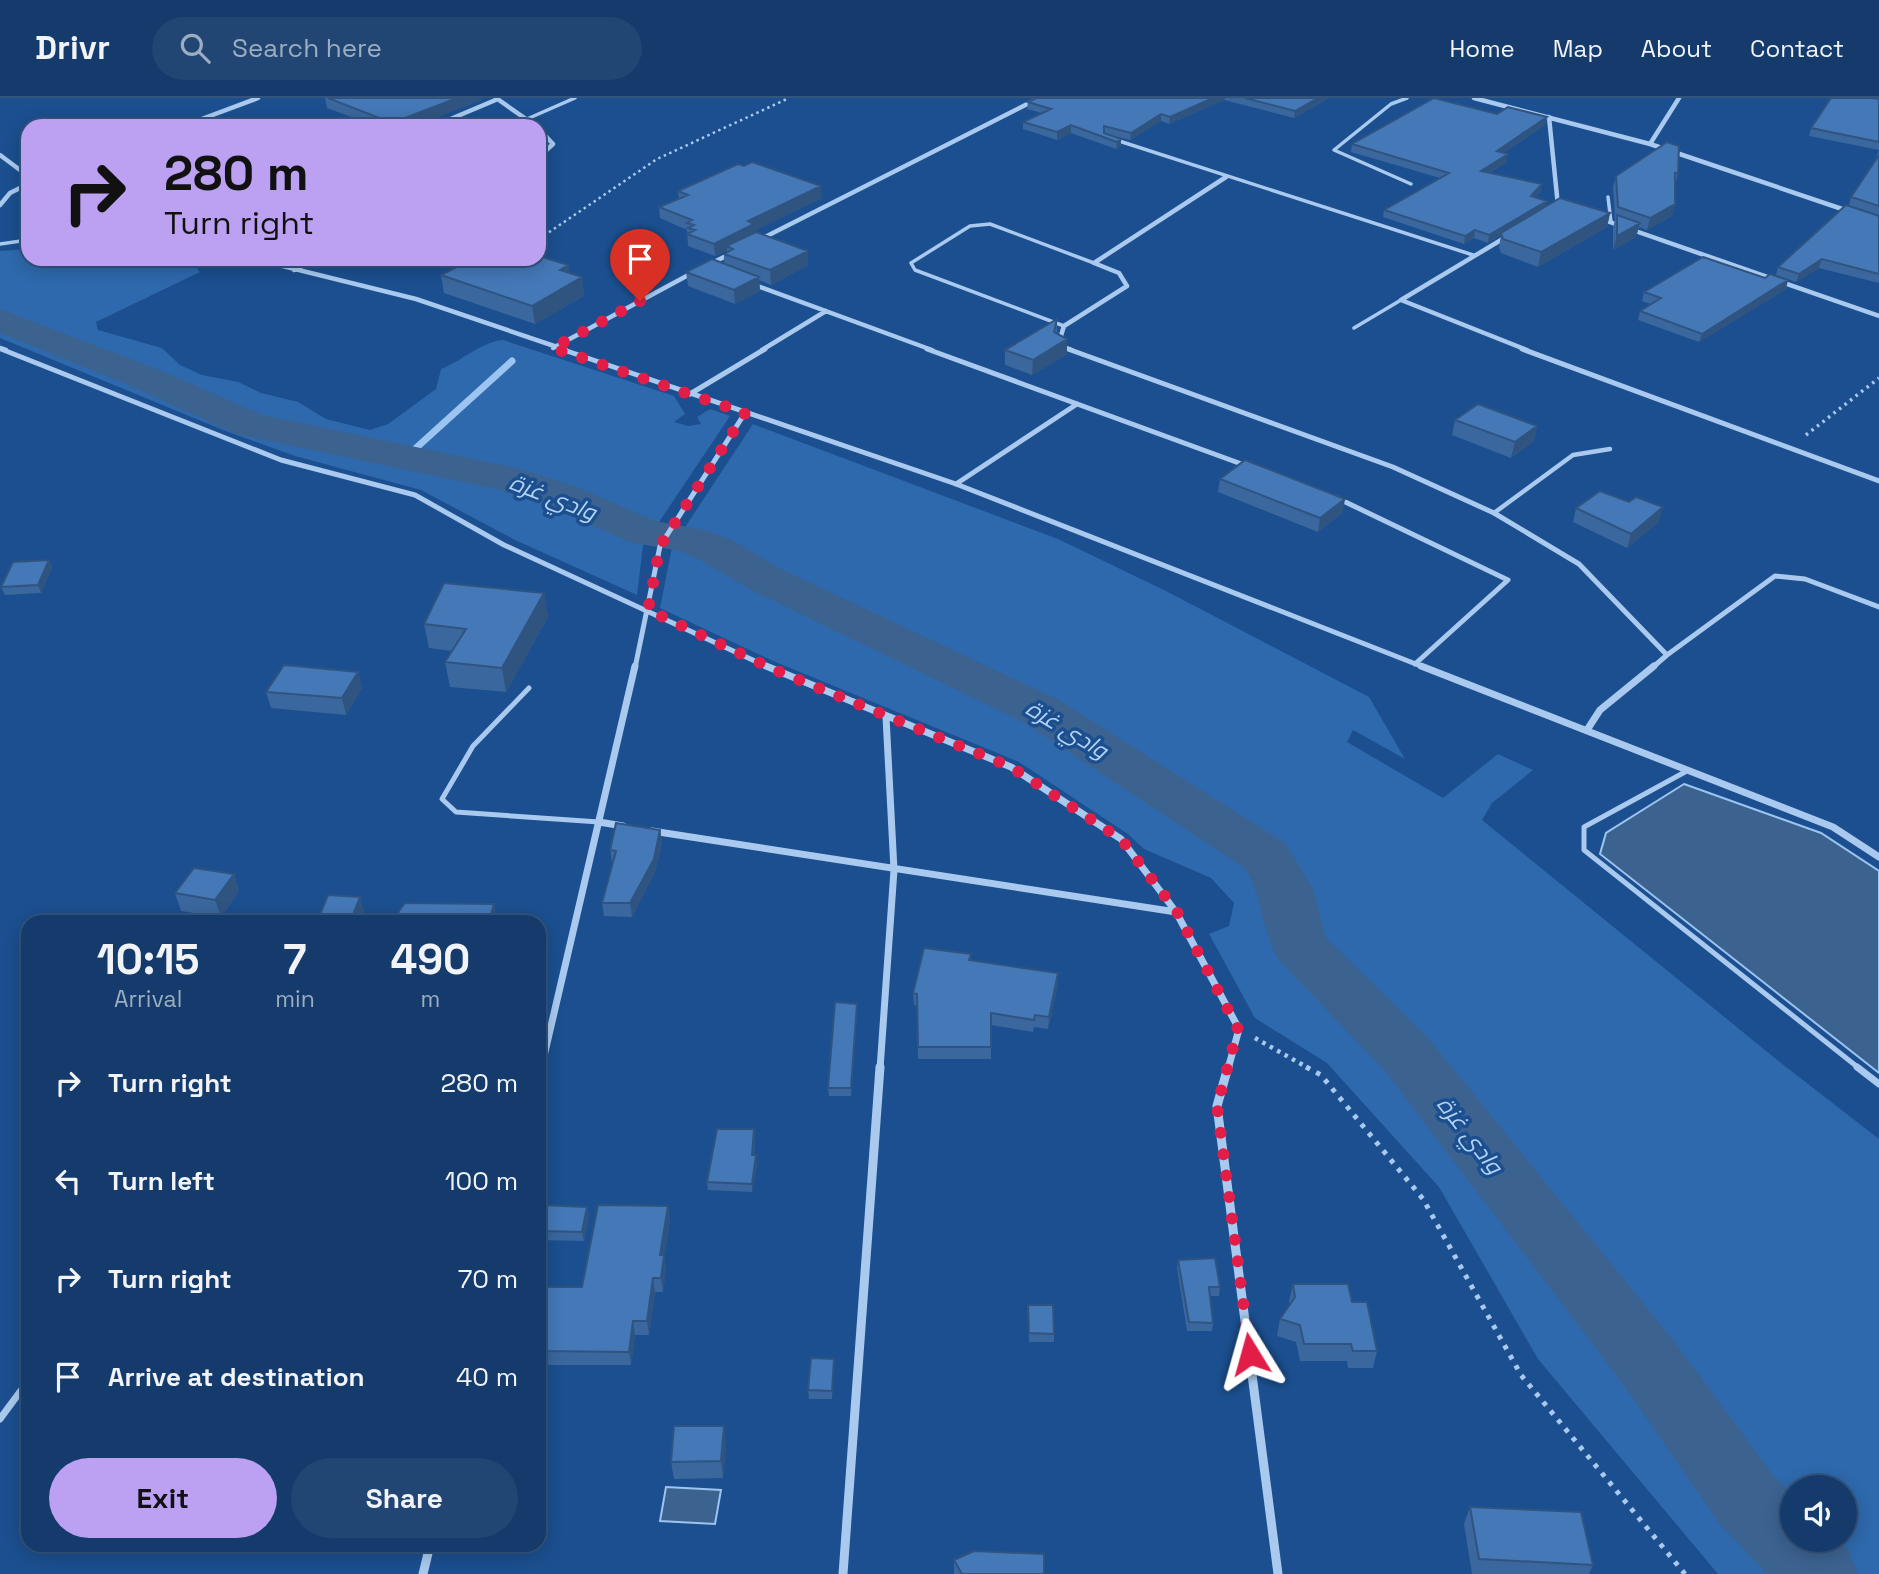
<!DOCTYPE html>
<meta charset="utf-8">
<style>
:root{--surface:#143b6b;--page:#214673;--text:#f1f3f6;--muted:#9dadc1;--line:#33557e;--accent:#bca0f2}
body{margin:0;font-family:"Space Grotesk",Cairo,sans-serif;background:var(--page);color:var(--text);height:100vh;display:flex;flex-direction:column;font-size:26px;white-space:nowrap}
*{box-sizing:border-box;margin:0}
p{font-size:23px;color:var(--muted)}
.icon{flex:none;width:38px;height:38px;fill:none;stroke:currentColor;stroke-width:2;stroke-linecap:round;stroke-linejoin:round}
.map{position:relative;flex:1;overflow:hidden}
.details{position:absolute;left:21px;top:817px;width:525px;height:637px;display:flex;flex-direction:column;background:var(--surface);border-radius:21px;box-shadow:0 4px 18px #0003,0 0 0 2px var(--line)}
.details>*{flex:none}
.guide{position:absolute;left:21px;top:21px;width:525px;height:147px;border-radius:21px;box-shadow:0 4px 18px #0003,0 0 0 2px var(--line);background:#bca0f2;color:#111;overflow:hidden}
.tools{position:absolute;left:1780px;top:1377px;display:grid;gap:14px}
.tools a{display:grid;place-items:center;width:77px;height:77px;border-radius:50%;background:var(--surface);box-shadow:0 4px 18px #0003,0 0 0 2px var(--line);font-size:35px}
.pin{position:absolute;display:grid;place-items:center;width:60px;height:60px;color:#fff;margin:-72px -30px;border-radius:50% 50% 50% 0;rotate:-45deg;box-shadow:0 0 7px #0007}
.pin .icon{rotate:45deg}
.me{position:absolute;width:77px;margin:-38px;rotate:352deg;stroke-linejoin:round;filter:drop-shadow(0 0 5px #0008)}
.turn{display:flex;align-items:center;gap:24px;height:147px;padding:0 28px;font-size:32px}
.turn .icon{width:91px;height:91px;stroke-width:2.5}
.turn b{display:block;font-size:49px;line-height:60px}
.eta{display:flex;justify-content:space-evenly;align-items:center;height:119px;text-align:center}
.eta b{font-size:42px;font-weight:700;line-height:49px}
.cta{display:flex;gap:14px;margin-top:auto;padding:14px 28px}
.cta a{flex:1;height:80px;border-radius:42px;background:var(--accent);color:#111;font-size:28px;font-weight:700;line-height:80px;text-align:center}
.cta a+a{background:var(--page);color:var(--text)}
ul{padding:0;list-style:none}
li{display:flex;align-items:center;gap:21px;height:98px;padding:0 28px}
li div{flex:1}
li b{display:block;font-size:26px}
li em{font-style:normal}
header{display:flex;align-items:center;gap:42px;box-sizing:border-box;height:98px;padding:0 35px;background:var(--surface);border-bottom:2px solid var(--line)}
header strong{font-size:33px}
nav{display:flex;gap:38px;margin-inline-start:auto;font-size:24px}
.search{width:490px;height:63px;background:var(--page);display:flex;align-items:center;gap:18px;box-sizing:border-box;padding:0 24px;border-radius:38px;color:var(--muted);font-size:26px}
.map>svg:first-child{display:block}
</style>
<header>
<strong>Drivr</strong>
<div class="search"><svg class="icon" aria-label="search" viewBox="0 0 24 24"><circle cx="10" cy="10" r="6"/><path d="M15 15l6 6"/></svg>Search here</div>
<nav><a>Home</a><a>Map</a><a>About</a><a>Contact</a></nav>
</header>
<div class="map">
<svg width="1879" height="1476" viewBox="0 0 1879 1476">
<rect width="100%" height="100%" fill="#1b4f8f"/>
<!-- green -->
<path fill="#2e69ad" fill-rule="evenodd" d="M 28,151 L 28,161 L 191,163 L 200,174 L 96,224 L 98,232 L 162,250 L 180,267 L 202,277 L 238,284 L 261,295 L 298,304 L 326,321 L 370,332 L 388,326 L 436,291 L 441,271 C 462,263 481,244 503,242 L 674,298 L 685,316 L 674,324 L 688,328 L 701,326 L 697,319 L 710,311 L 730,318 L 643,448 L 637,497 L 515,442 L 421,392 L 295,358 L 223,332 L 0,240 L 0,153 Z
M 753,326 L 1058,441 L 1166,493 L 1369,599 L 1405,661 L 1353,632 L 1347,644 L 1443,700 L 1498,656 L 1533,672 L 1492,705 L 1482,722 L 1781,965 L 1879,1041 L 1879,1476 L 1718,1476 L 1538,1261 L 1439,1089 L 1327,965 L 1255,920 L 1209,836 L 1229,828 L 1234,805 L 1211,780 L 1144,751 L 1128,736 L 1019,664 L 773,563 L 660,510 L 672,449 ZM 1792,1390 L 1844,1390 L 1844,1442 L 1792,1442 Z"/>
<!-- water -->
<path fill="#3c6290" stroke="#9cc4f0" stroke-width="2" d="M 1684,686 L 1821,735 L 1879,773 L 1879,975 L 1600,756 L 1606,735 Z
M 666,1389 L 721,1392 L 715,1426 L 660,1423 Z"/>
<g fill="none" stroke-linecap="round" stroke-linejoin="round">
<!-- stream -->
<path stroke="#9cc4f0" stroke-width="7" d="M 405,360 L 512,263"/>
<!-- river -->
<path fill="#3c6290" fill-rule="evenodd" d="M 0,211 L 157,271 L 263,317 L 521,371 L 577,389 L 655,423 L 705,432 L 732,442 L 783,472 L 1059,602 L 1286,746 L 1313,791 L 1326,840 L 1429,941 L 1673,1242 L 1773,1377 L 1792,1396 L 1792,1442 L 1838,1442 L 1847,1450 L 1858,1476 L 1767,1476 L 1719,1425 L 1623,1286 L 1385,973 L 1279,862 C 1262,834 1262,800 1246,771 L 1023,624 L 751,492 L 700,462 L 680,453 L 629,444 L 547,407 L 496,391 L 236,336 L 129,287 L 0,235 Z"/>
<!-- path-far3 -->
<path stroke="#a9c9ee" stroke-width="2.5" stroke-dasharray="2.5 3.5" stroke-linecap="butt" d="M 539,141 L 657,61 L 789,0"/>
<!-- path-far2 -->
<path stroke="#a9c9ee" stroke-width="3.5" stroke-dasharray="2.5 4.5" stroke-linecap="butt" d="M 1806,337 L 1879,280"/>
<!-- path-far1 -->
<path stroke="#a9c9ee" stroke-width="4.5" stroke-dasharray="3.5 5" stroke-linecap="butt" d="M 1255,940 L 1310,971"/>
<!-- path -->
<path stroke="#a9c9ee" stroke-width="5" stroke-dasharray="4.5 7" stroke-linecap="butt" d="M 1306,969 L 1321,977 L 1423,1101 L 1521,1277 L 1685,1476"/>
<!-- lane-far3 -->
<path stroke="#a9c9ee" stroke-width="3.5" d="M 1407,0 L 1391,6 L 1334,52 L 1411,86
M 527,21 L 575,0
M 1116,42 L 1473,157
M 1608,99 L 1611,124
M 0,146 L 28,142
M 1064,228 L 915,172 L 911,165 L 970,128 L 990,126 L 1094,165
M 1354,230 L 1401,202"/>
<!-- lane-far2 -->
<path stroke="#a9c9ee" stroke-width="4.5" d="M 1494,415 L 1573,357 L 1610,351"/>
<!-- lane-far1 -->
<path stroke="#a9c9ee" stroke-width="5" d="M 529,590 L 473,648 L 442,701 L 456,714 L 599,724
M 1685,674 L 1584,729 L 1584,752 L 1860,971"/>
<!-- lane -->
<path stroke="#a9c9ee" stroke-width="7" d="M 1857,969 L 1879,986
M 0,1321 L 28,1283"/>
<!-- street-far3 -->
<path stroke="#a9c9ee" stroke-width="4.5" d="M 496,0 L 536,28
M 1474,0 L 1650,46 L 1848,113
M 1549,19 L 1558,108
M 183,28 L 258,0
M 434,28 L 498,1
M 539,31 L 553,46 L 539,59
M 1650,46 L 1679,0
M 0,57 L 28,78
M 0,107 L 10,95 L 28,86
M 1601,121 L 1879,218
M 1506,139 L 1401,202 L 1527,252
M 761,141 L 1039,0
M 254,161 L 416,201 L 566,252
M 708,167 L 732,155
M 294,172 L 317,161
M 752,186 L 932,252
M 0,250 L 6,252
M 553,250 L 694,174
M 762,252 L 826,213
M 1072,252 L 1058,247 L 1064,228 L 1127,188 L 1119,175 L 1094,165 L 1226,79"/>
<!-- street-far2 -->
<path stroke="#a9c9ee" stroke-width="5" d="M 1,251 L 281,362 L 415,397 L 504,447 L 770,570
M 561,251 L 956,386 L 1426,570
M 927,251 L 1247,368
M 1068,251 L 1393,369 L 1494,415 L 1579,466 L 1667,557 L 1652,570
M 1522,251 L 1879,383
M 690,296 L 765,251
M 956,386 L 1077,306
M 1337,400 L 1508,482 L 1415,566
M 1667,557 L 1775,478 L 1805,481 L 1879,509
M 635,570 L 660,448 L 745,315"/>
<!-- street-far1 -->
<path stroke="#a9c9ee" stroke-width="7" d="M 766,568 L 1011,669 L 1121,741 L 1176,814 L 1239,931 L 1228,971
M 1421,568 L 1833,729 L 1879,759
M 1587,632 L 1600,612 L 1654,568
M 599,724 L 623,728
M 652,733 L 1176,814
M 541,971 L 635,568
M 880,971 L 894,772 L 886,619"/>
<!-- street -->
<path stroke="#a9c9ee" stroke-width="9" d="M 1228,969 L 1217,1008 L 1278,1476
M 539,981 L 542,969
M 423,1476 L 430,1447
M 843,1476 L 880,969"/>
</g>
<!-- wall -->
<path fill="#3a679d" d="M 325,0 L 480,0 L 481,2 L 414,28 L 375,28 L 327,10 Z
M 1036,0 L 1329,0 L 1294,20 L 1224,2 L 1169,26 L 1161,23 L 1130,42 L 1106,36 L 1121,41 L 1121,48 L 1116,51 L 1071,35 L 1057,42 L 1023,31 L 1023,24 L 1042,15 L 1027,11 L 1028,4 Z
M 1879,1 L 1879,117 L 1849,107 L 1851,99 L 1877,60 L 1876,60 L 1879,52 L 1809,38 L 1811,30 Z
M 1497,16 L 1547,19 L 1545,27 L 1503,55 L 1507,64 L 1489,75 L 1542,86 L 1540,94 L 1535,99 L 1547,103 L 1545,109 L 1610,115 L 1607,129 L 1538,169 L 1501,155 L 1499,149 L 1501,137 L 1488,145 L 1474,140 L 1464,146 L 1383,119 L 1384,112 L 1440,80 L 1351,54 L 1352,46 Z
M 1678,75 L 1675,87 L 1675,106 L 1672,118 L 1647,132 L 1639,129 L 1636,139 L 1613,152 L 1613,131 L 1615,121 L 1613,89 L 1616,78 Z
M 678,93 L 822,100 L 755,132 L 755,134 L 808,167 L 771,187 L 759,182 L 760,193 L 735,206 L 688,188 L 686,174 L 724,166 L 724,156 L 727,154 L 727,152 L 715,158 L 688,148 L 687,132 L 660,120 L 659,109 L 679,101 Z
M 1879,118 L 1879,185 L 1819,170 L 1796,184 L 1776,177 L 1778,169 Z
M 568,167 L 569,175 L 582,179 L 584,198 L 535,226 L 444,195 L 441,177 Z
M 1786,191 L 1699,244 L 1638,222 L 1640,213 L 1651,206 L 1642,203 L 1644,194 Z
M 1057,221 L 1057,235 L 1067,256 L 1032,277 L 1005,267 L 1005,252 Z
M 1455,322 L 1537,328 L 1534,343 L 1511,360 L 1452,337 Z
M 1220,381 L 1343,414 L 1318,434 L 1218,394 Z
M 1629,404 L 1659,424 L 1627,450 L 1573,424 L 1576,410 Z
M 49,462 L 52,470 L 41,495 L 5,497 L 1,489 Z
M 544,495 L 548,519 L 506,594 L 450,589 L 445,564 L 452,553 L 429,550 L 424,526 Z
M 358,574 L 362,590 L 346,617 L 271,610 L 266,594 Z
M 660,732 L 662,745 L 655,774 L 632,819 L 604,818 L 602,805 L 612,765 L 610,752 Z
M 234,776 L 239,793 L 221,819 L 181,813 L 175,795 Z
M 971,856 L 971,863 L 1058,875 L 1058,887 L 1048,931 L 1034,929 L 1033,934 L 991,927 L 991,961 L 918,961 L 917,908 L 914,907 L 913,895 Z
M 857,914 L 851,998 L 829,998 L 828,990 Z
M 754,1031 L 755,1040 L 754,1057 L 757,1066 L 752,1094 L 708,1092 L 707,1084 Z
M 539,1107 L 587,1109 L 589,1118 L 584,1143 L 539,1142 Z
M 668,1108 L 670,1122 L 664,1161 L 666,1171 L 663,1194 L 655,1194 L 649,1237 L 635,1237 L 631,1267 L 539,1267 L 539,1229 Z
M 1178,1162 L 1220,1189 L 1219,1198 L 1210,1198 L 1213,1225 L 1212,1233 L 1187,1233 L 1177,1170 Z
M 1293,1186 L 1352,1204 L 1377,1253 L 1373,1270 L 1348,1270 L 1347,1263 L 1300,1263 L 1296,1244 L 1277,1238 L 1280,1221 L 1290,1207 L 1289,1203 Z
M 1028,1207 L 1054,1236 L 1054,1244 L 1029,1244 Z
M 834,1261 L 832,1301 L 809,1301 L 808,1292 Z
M 726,1345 L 723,1380 L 674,1381 L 671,1364 Z
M 1470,1409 L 1593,1467 L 1589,1476 L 1472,1476 L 1464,1426 Z
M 954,1462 L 1044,1476 L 954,1476 Z"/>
<!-- shaded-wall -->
<path fill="#305480" d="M 457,0 L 480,0 L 481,2 L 414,28 L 393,28 L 392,25 Z
M 1213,0 L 1225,0 L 1224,2 L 1169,26 L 1170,19 Z
M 1318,0 L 1329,0 L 1294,20 L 1295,13 Z
M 1161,16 L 1161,23 L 1130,42 L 1131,35 Z
M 1547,19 L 1545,27 L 1495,60 L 1497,53 Z
M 1071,27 L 1071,35 L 1057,42 L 1057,34 Z
M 1121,41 L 1121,48 L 1116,51 L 1117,44 Z
M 1508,56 L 1507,64 L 1479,80 L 1481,73 Z
M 1542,86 L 1540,94 L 1529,106 L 1531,98 Z
M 821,88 L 822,100 L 755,132 L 755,138 L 726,148 L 727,152 L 715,158 L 714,146 L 748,123 Z
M 1547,103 L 1545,110 L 1488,145 L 1489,137 Z
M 1675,106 L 1672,118 L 1647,132 L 1650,120 Z
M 1610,115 L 1607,129 L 1538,169 L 1541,154 Z
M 1640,125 L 1636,139 L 1613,152 L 1617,138 Z
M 1475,132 L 1474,140 L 1464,146 L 1465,138 Z
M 808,153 L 808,167 L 771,187 L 770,172 Z
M 1822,161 L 1819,170 L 1796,184 L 1799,176 Z
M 568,167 L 570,185 L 560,172 Z
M 582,179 L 584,198 L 535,226 L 532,208 Z
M 759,179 L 760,193 L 735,206 L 734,192 Z
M 1788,182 L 1786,191 L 1699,244 L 1702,236 Z
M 1067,241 L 1067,256 L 1032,277 L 1033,262 Z
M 1537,328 L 1534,343 L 1511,360 L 1515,344 Z
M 1345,401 L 1343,414 L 1318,434 L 1320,420 Z
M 1663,409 L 1659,424 L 1627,450 L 1631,436 Z
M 49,462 L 52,470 L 41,495 L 38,487 Z
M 544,495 L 548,519 L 506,594 L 502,570 Z
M 358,574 L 362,590 L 346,617 L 342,600 Z
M 660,732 L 662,745 L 655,774 L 632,819 L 630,805 Z
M 234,776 L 239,793 L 221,819 L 215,802 Z
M 360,799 L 365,816 L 361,824 L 350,824 Z
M 494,806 L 498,824 L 489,824 Z
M 1058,875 L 1058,887 L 1048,931 L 1049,919 Z
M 857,906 L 857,914 L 851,998 L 851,990 Z
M 754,1031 L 755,1040 L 753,1065 L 752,1057 Z
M 756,1057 L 757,1066 L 752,1094 L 752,1086 Z
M 668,1108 L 670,1122 L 664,1161 L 666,1171 L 663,1194 L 661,1180 L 660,1157 Z
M 587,1109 L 589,1118 L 584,1143 L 582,1134 Z
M 653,1180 L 655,1194 L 649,1237 L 647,1223 Z
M 633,1223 L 635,1237 L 631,1267 L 629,1254 Z
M 834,1261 L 834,1270 L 832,1301 L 832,1293 Z
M 724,1328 L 726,1345 L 723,1380 L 721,1363 Z"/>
<!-- building -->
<path fill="#4478b7" stroke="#305480" stroke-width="2" d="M 328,0 L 457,0 L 392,25 Z
M 1036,0 L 1213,0 L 1170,19 L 1161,16 L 1131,35 L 1104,28 L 1104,35 L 1121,41 L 1117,44 L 1071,27 L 1057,34 L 1023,24 L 1051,11 L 1028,4 Z
M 1245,0 L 1318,0 L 1295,13 Z
M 1434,0 L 1497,16 L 1508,9 L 1547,19 L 1497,53 L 1508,56 L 1481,73 L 1542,86 L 1531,98 L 1547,103 L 1489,137 L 1475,132 L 1465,138 L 1384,112 L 1449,75 L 1352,46 Z
M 1831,0 L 1872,0 L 1879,1 L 1879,44 L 1811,30 Z
M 427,23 L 442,28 L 425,28 Z
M 1667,44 L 1679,48 L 1678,75 L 1675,75 L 1675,106 L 1650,120 L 1618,109 L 1616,78 Z
M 1879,57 L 1879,108 L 1851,99 Z
M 752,64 L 821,88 L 748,123 L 754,126 L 714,146 L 687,136 L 695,132 L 688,130 L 694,127 L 687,125 L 692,122 L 659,109 L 688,97 L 678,93 L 738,66 L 744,68 Z
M 1560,100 L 1610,115 L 1541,154 L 1503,141 L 1501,135 Z
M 1846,107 L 1879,118 L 1879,176 L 1822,161 L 1799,176 L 1778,169 Z
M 1617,117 L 1640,125 L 1617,138 Z
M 756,134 L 808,153 L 770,172 L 724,156 L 733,151 L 726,148 Z
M 539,158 L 568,167 L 560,172 L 582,179 L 532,208 L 441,177 L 472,161 L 539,161 Z
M 1703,159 L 1765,180 L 1770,176 L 1788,182 L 1702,236 L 1640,213 L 1661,200 L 1644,194 Z
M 712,161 L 759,179 L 734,192 L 686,174 Z
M 1057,221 L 1054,234 L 1067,241 L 1033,262 L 1005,252 Z
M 1478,306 L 1537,328 L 1515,344 L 1455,322 Z
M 1245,362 L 1345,401 L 1320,420 L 1220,381 Z
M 1600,393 L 1629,404 L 1636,399 L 1663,409 L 1631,436 L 1576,410 Z
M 49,462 L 38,487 L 1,489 L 13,464 Z
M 444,485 L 544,495 L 502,570 L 445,564 L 466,531 L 424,526 Z
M 284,567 L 358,574 L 342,600 L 266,594 Z
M 616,725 L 660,732 L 654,761 L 630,805 L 602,805 L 616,753 L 610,752 Z
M 194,770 L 234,776 L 215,802 L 175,795 Z
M 328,797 L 360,799 L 350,824 L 317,824 Z
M 405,805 L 494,806 L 489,824 L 395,824 L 399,813 Z
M 924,850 L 971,856 L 969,862 L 1058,875 L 1049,919 L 1035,917 L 1034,922 L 991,915 L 991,949 L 918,949 L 917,896 L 913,895 Z
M 835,904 L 857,906 L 851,990 L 828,990 Z
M 717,1031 L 754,1031 L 752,1057 L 756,1057 L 752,1086 L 707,1084 Z
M 539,1107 L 587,1109 L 582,1134 L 539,1133 Z
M 598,1107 L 668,1108 L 660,1157 L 664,1157 L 661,1180 L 653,1180 L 647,1223 L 633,1223 L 629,1254 L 539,1253 L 539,1229 L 547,1189 L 582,1189 Z
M 1215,1160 L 1220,1189 L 1209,1189 L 1213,1225 L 1189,1224 L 1178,1162 Z
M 1293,1186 L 1348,1186 L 1352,1204 L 1367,1204 L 1377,1253 L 1353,1253 L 1351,1246 L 1304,1246 L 1300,1227 L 1280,1221 L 1295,1199 Z
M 1028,1207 L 1053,1207 L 1054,1236 L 1029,1235 Z
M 811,1260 L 834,1261 L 832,1293 L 808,1292 Z
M 674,1328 L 724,1328 L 721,1363 L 671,1364 Z
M 1470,1409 L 1581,1414 L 1593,1467 L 1479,1461 Z
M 974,1453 L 1044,1456 L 1044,1476 L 962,1476 L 954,1462 Z"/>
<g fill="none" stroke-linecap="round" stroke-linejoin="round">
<!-- route -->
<path stroke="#e11d48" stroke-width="12" stroke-dasharray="0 21.6" d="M 640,203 L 553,250 L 745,315 L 660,448 L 648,512 L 775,572 L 1011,669 L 1121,741 L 1177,814 L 1238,931 L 1217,1008 L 1250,1256"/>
</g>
<g text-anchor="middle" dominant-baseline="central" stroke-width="7" stroke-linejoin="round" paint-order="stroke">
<!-- water labels -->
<g font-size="23" font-style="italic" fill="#b5d3f5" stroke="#1b4f8f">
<text transform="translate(553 399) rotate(21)">وادي غزة</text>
<text transform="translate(1067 631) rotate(31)">وادي غزة</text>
<text transform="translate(1470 1037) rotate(52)">وادي غزة</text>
</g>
</g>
</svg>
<div class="tools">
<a><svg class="icon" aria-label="sound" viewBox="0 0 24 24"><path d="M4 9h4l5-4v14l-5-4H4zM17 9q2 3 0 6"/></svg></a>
</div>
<div class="pin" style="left:640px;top:203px;background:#d93025"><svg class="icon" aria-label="arrive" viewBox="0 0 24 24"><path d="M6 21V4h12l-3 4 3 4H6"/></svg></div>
<svg class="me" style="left:1250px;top:1256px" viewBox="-20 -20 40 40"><path d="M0-17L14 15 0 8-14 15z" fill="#e11d48" stroke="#fff" stroke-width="4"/></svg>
<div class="guide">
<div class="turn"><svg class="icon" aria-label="right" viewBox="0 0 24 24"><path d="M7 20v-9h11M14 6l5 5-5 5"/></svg><div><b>280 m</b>Turn right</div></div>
</div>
<section class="details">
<div class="eta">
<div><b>10:15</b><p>Arrival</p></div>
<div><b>7</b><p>min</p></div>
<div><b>490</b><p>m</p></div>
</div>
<ul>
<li><svg class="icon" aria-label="right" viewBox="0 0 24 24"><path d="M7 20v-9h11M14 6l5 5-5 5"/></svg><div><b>Turn right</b></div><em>280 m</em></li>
<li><svg class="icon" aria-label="left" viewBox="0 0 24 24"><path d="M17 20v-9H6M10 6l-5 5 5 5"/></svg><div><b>Turn left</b></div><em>100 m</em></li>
<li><svg class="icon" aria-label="right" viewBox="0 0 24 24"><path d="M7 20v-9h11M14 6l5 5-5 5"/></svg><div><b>Turn right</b></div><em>70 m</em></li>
<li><svg class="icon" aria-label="arrive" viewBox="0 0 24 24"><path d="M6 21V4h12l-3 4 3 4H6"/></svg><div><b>Arrive at destination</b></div><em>40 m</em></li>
</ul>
<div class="cta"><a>Exit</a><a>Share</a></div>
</section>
</div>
